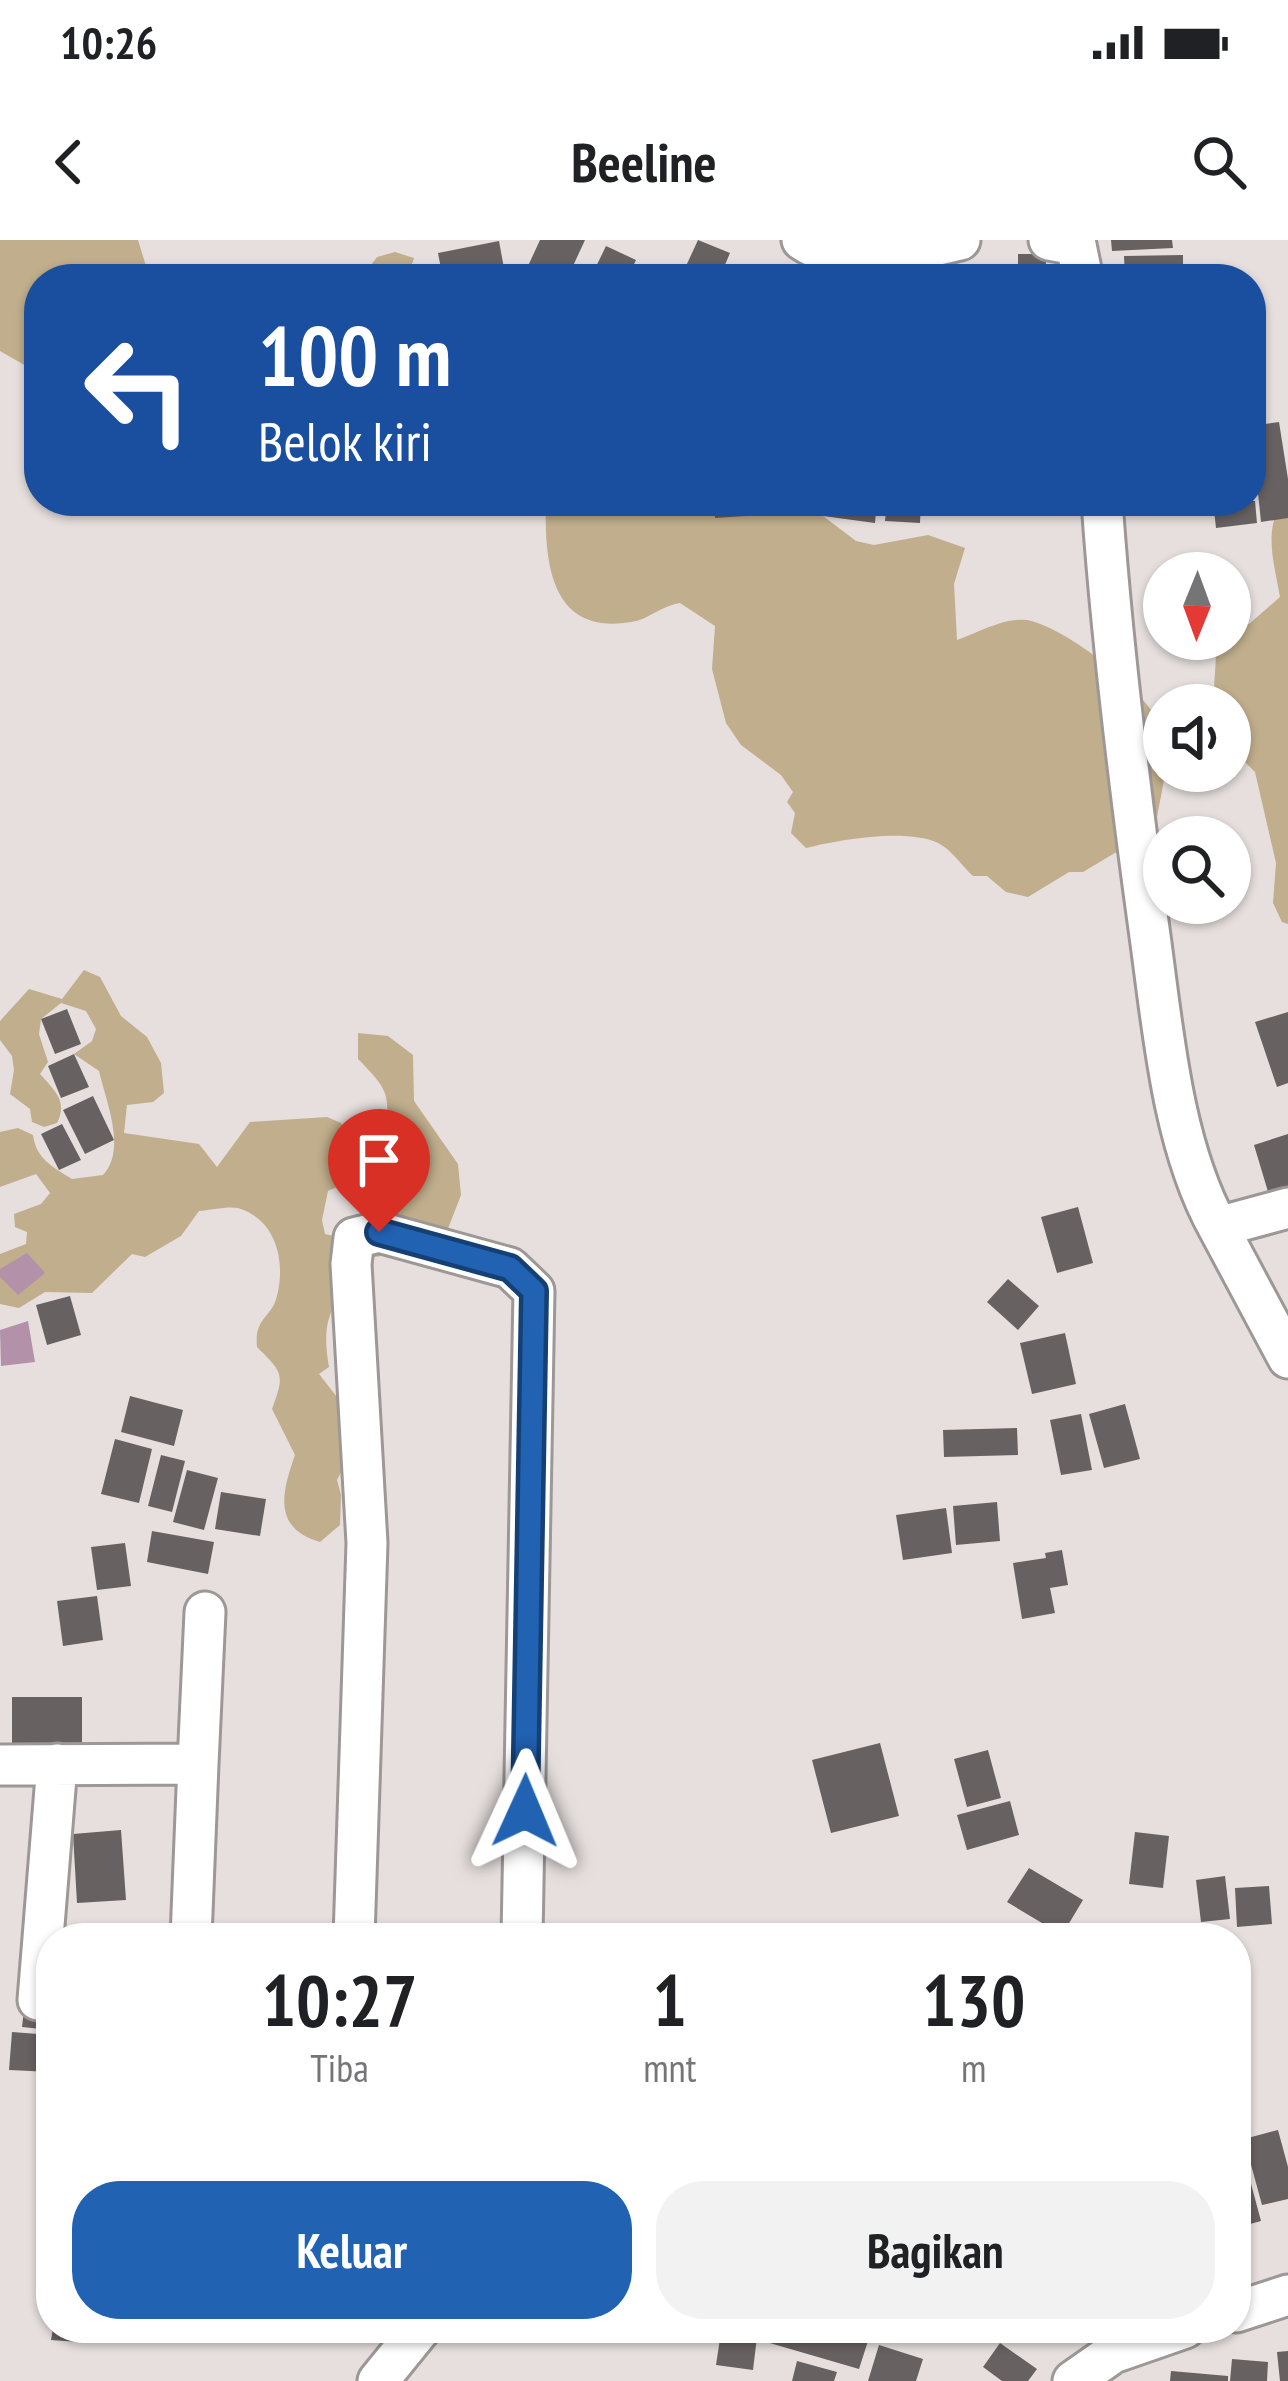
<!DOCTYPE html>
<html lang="id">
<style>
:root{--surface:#fff;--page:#f2f2f2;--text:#202124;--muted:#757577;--accent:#2162b3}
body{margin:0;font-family:"PT Sans Narrow",sans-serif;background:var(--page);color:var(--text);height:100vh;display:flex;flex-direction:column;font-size:45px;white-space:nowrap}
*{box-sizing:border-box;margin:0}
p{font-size:39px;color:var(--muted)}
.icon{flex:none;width:66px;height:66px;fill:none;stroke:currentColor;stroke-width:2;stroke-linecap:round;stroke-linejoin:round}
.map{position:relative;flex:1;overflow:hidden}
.sheet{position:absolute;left:36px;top:1683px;width:1215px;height:420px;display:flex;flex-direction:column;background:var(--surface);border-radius:48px;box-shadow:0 3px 9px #0004}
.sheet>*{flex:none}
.top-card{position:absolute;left:24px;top:24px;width:1242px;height:252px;border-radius:48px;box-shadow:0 3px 9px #0004;background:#1a4fa0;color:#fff;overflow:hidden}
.needle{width:78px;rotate:181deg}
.fabs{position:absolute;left:1143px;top:312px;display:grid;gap:24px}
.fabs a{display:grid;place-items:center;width:108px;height:108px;border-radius:50%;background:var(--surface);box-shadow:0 3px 9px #0004;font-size:60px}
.pin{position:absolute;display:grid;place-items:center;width:102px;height:102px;color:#fff;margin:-123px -51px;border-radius:50% 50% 50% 0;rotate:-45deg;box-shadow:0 0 12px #0007}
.pin .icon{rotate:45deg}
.me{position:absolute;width:132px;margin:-66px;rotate:1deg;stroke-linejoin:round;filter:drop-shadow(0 0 9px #0008)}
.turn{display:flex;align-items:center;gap:42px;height:252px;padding:0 36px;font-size:54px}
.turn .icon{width:156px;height:156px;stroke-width:2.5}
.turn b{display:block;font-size:84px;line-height:102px}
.eta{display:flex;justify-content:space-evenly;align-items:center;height:204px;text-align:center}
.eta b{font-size:72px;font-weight:800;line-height:84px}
.button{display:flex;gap:24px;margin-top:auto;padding:24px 36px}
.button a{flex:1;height:138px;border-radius:48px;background:var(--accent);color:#fff;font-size:48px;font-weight:800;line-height:138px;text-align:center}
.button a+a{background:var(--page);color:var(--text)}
.status{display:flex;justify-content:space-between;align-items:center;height:84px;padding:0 60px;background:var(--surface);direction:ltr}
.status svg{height:33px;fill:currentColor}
header{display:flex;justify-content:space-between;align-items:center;height:156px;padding:0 36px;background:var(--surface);font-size:54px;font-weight:800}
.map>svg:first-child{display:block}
</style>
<div class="status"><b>10:26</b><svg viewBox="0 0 49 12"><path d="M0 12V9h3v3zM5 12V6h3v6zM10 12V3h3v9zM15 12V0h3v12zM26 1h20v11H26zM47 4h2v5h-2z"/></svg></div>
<header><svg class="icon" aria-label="back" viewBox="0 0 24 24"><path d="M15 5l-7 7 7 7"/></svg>Beeline<svg class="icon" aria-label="search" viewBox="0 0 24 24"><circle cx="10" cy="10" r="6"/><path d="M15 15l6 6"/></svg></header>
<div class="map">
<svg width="1288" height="2141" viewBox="0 0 1288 2141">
<rect width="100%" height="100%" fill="#e6dfde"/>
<!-- forest -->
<path fill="#c0ae8c" d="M 0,0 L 138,0 L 150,39 L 39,39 L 39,128 L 33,130 L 0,111 Z
M 395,12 L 414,18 L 408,36 L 402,39 L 361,39 L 377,17 Z
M 1288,255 L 1288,684 L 1282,682 L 1273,663 L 1276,623 L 1255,532 L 1238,515 L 1230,499 L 1230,465 L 1213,465 L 1217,399 L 1230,399 L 1230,382 L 1249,384 L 1280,357 C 1274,321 1261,285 1288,255 Z
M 546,261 L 823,261 L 823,276 L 856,301 L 874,305 L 928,295 L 965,308 L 954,344 L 957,400 C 977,393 1005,377 1027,380 C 1066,387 1147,451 1162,488 C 1173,516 1159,560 1155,589 L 1083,632 L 1069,632 L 1028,657 L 1006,652 L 987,636 L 973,636 C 962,626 951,609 938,603 C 905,588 840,600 806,608 L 791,593 L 795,573 L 787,562 L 793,552 L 781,535 L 741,505 L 726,483 L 712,429 L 715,386 L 680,363 C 659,367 652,377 636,381 C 551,399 544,324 546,261 Z
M 84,730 L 100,737 L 121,776 L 147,797 L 161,823 L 164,853 L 153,862 L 127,865 L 124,893 L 199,904 L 217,927 L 250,882 L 327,877 L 341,883 L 362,929 L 352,940 L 328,951 L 322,980 L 325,994 L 356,1001 L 383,986 C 398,947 410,937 384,901 C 390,856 391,852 358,819 L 358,793 L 388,796 L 413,815 L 414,861 L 458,924 L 461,955 L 444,999 L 433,1009 L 367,1018 C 337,1062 319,1071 329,1127 L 319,1134 L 337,1157 L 367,1161 L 371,1175 L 337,1240 L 341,1255 L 340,1285 L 320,1302 C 272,1288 282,1252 295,1215 L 272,1169 C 285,1134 283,1133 257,1107 C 254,1077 272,1078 277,1056 C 286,1021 276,979 238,968 C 228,966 210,970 199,971 L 181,996 L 145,1017 L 132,1014 L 92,1053 L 45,1052 L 19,1068 L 0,1064 L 0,1014 L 26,1004 L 27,992 L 15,987 L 14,974 L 41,964 L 50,953 L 36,934 L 0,947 L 0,892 L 18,888 L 33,895 C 36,919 53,927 72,939 L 103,935 C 127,909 106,862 99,831 L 74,814 L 92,801 L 96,789 L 86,771 L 61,763 L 41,779 L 39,794 L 48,822 L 40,834 C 55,851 68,861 57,883 L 44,887 L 32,882 L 30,869 L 10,854 L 14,830 L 12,816 L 0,800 L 0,781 L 29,749 L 62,759 Z"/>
<!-- water -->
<path fill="#b291a9" d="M 27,1013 L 45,1033 L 18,1055 L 0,1037 L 0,1029 Z
M 28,1081 L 35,1122 L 1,1126 L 0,1090 Z"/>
<!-- building -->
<path fill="#676162" d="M 540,0 L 585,0 L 567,39 L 556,39 L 528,26 Z
M 698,0 L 730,13 L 719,39 L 680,39 Z
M 1111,0 L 1172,0 L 1173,8 L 1112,11 Z
M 499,1 L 506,39 L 443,39 L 438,13 Z
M 606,6 L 636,20 L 627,39 L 590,39 Z
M 1018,14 L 1046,14 L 1046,25 L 1018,25 Z
M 1183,15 L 1183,39 L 1125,39 L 1124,16 Z
M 1279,182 L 1288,239 L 1288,278 L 1261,282 L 1251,186 Z
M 714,261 L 761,261 L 762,275 L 715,278 Z
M 825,261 L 877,261 L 875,283 L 823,276 Z
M 887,261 L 921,261 L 920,283 L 885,281 Z
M 1213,261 L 1255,261 L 1257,283 L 1216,288 Z
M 67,769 L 81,804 L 55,814 L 41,779 Z
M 1288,772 L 1288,843 L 1277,847 L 1255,782 Z
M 74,814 L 89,847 L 61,858 L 48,826 Z
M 93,856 L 114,900 L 85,914 L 63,870 Z
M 62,884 L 81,920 L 59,930 L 41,894 Z
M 1288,894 L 1288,949 L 1269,955 L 1254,905 Z
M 1078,967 L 1093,1023 L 1057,1033 L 1041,977 Z
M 1008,1039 L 1039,1066 L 1018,1090 L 987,1062 Z
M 70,1056 L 81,1095 L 47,1105 L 36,1065 Z
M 1065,1093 L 1076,1144 L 1032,1154 L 1020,1103 Z
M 130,1156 L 183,1170 L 174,1206 L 121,1192 Z
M 1125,1164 L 1140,1219 L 1104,1228 L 1089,1174 Z
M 1081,1174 L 1092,1230 L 1061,1235 L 1050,1180 Z
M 1017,1188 L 1018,1215 L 944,1217 L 943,1190 Z
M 115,1199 L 152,1209 L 139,1263 L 101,1254 Z
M 161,1215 L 185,1221 L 172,1272 L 148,1266 Z
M 187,1230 L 218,1238 L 204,1290 L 173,1282 Z
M 221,1252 L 266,1259 L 260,1296 L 215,1289 Z
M 997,1262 L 1000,1301 L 956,1305 L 953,1266 Z
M 946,1268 L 952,1313 L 903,1320 L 896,1275 Z
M 152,1291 L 214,1302 L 208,1334 L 147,1322 Z
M 125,1303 L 131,1346 L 97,1350 L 91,1307 Z
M 1062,1310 L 1068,1345 L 1050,1348 L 1055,1373 L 1022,1379 L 1013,1323 L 1046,1318 L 1045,1313 Z
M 97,1356 L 103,1400 L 63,1406 L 57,1361 Z
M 12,1457 L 82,1457 L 82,1508 L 12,1508 Z
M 880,1503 L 899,1576 L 831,1593 L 812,1520 Z
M 988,1510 L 1001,1558 L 967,1567 L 954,1519 Z
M 1010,1561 L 1019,1595 L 967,1610 L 957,1575 Z
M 121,1590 L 126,1660 L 77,1663 L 73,1594 Z
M 1135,1592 L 1169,1596 L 1163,1648 L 1129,1644 Z
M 1029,1628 L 1083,1660 L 1062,1695 L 1007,1662 Z
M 1225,1636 L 1230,1679 L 1201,1682 L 1196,1640 Z
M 1269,1646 L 1272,1684 L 1237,1687 L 1235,1648 Z
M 24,1770 L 51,1773 L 51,1790 L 22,1787 Z
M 12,1792 L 51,1795 L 51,1832 L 9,1830 Z
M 1278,1890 L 1288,1927 L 1288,1959 L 1262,1965 L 1244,1899 Z
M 1237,1892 L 1261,1981 L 1236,1988 L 1236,1893 Z
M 53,2088 L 96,2088 L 95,2103 L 51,2100 Z
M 762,2088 L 824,2088 L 868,2101 L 859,2129 L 759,2100 Z
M 721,2092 L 757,2097 L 753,2130 L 716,2125 Z
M 1000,2103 L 1037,2129 L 1028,2141 L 1002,2141 L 983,2127 Z
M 879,2105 L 923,2119 L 916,2141 L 868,2141 Z
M 1288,2111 L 1288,2141 L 1280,2141 L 1277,2112 Z
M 1232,2119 L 1268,2122 L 1267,2141 L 1230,2141 Z
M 797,2121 L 837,2132 L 834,2141 L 792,2141 Z
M 1171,2131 L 1228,2136 L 1228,2141 L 1170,2141 Z"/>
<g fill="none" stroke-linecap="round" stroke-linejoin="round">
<!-- street casing -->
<g stroke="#9d9796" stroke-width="45">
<path id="street" d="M 802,0 C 847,31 912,11 960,0
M 1049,0 L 1076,5 L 1083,39
M 1102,261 C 1112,407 1130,551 1150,696 C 1163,790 1172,904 1218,987 L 1288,968
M 1218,987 L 1288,1118
M 198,1524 L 205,1372
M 0,1525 L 198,1524 L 191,1698
M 354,1698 L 367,1303 L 351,1024 L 354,998 L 379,992 L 510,1028 L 534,1051 L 522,1698
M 38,1760 L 57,1524
M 1236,2072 L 1288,2055
M 378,2141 L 421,2088
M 1073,2141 L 1113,2113 L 1185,2088"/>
</g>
<!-- street -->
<use href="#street" stroke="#fff" stroke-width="39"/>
</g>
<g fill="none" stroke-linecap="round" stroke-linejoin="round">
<!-- route casing -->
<g stroke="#154074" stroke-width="30">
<path id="route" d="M 379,992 L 510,1028 L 534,1051 L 525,1571"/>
</g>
<!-- route -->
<use href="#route" stroke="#2162b3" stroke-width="21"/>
</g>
</svg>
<div class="fabs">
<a><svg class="needle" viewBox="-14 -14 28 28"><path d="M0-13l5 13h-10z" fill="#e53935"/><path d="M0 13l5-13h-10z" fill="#757577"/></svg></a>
<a><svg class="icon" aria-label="sound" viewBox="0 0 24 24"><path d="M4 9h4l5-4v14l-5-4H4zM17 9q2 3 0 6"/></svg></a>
<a><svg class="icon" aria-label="search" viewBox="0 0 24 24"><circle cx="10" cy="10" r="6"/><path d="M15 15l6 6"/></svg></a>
</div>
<div class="pin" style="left:379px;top:992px;background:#d93025"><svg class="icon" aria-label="arrive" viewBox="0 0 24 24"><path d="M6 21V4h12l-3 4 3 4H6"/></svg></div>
<svg class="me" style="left:525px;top:1571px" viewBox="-20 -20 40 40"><path d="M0-17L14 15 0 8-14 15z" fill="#2162b3" stroke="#fff" stroke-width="4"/></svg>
<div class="top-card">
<div class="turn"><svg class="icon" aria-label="left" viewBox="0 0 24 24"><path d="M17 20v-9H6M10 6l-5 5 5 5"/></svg><div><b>100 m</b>Belok kiri</div></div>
</div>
<section class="sheet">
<div class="eta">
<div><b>10:27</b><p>Tiba</p></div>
<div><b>1</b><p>mnt</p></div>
<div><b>130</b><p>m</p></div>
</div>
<div class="button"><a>Keluar</a><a>Bagikan</a></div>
</section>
</div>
